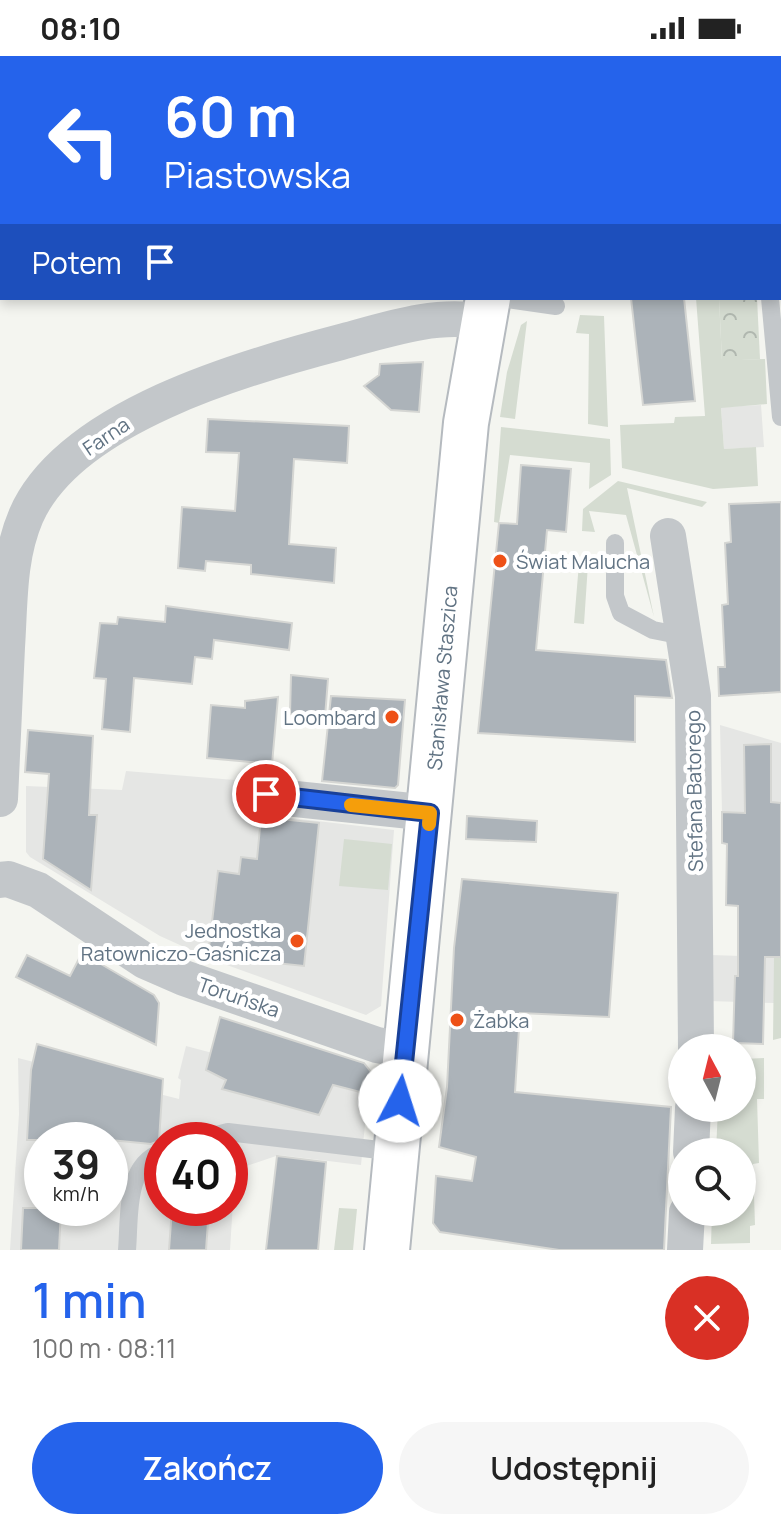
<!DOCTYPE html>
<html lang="pl">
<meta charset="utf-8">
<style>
:root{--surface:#fff;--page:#f6f6f6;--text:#222;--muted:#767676;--accent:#2563eb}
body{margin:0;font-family:Manrope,sans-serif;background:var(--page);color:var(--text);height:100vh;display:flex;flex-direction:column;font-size:30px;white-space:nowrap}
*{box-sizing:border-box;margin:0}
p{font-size:26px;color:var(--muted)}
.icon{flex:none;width:44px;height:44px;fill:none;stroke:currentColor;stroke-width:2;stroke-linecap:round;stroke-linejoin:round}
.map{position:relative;height:1194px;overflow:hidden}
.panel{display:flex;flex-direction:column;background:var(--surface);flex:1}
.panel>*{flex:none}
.hud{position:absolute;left:0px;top:0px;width:782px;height:244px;box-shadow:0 4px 12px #0003;background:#2563eb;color:#fff;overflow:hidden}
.needle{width:52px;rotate:353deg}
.fabs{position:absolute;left:668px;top:978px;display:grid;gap:16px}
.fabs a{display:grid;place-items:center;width:88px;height:88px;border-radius:50%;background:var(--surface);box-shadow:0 4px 12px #0003;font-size:40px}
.speed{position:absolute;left:24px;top:1066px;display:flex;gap:16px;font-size:40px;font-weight:700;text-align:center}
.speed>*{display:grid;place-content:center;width:104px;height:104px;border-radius:50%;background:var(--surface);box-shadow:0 4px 12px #0003;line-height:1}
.speed small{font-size:20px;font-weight:400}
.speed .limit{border:12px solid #d22;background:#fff;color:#111}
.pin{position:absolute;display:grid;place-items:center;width:68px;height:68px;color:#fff;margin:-34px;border:4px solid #fff;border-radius:50%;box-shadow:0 2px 8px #0007}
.me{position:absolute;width:88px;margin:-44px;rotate:5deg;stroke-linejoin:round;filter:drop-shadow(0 0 6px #0008)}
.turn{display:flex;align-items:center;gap:28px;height:168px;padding:0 32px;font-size:36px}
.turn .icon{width:104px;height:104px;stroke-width:2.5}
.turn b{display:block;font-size:56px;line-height:68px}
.then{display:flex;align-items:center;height:76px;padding:0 32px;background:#0003;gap:16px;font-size:30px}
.round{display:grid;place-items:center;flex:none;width:84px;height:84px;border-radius:42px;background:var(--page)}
.headline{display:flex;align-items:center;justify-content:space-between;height:136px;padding:0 32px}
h1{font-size:48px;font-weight:600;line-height:60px;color:var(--accent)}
.primary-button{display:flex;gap:16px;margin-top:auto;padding:16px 32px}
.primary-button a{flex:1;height:92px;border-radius:48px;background:var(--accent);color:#fff;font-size:32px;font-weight:600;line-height:92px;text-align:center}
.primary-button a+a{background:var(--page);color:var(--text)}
.status{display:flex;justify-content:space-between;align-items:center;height:56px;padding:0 40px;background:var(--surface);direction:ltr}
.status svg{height:22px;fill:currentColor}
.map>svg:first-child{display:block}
</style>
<div class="status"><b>08:10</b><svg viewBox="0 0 49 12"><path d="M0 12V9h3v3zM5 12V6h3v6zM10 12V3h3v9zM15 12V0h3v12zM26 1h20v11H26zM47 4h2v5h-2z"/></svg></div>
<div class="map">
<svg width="781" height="1194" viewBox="0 0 781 1194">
<defs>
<pattern id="park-crowns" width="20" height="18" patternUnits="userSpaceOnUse" patternTransform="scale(2)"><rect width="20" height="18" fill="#d5dcd1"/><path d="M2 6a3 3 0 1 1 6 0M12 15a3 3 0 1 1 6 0" fill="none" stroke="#b0b7af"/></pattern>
</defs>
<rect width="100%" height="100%" fill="#f4f5f0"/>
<!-- built -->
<path fill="#e5e6e4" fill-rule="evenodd" d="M 11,0 L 499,0 L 11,2 Z
M 761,349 L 764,391 L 724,393 L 721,351 Z
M 720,669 L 781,687 L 781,758 L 722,756 Z
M 126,715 L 258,726 L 257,758 L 394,774 L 381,950 L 366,959 L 213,904 L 160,880 L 30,801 L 26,796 L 26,730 L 122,734 Z
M 711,899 L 774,901 L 774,947 L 709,945 Z
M 186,990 L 368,1038 L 361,1109 L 279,1099 L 235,1114 L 230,1194 L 10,1194 L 19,1058 L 18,1002 L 179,1043 L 181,1024 L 178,1022 ZM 42,1084 L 110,1084 L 110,1152 L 42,1152 ZM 162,1084 L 230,1084 L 230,1152 L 162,1152 Z"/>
<!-- grass -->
<path fill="#d5dcd1" d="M 696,242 L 719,242 L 722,304 L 765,303 L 767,348 L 721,352 L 724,393 L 756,391 L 758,430 L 713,433 L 622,412 L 620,369 L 674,367 L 675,361 L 705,360 Z
M 580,259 L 604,260 L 608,371 L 588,368 L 589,278 L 576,277 Z
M 527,265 L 515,363 L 500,361 L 507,316 L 521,269 Z
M 501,371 L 610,383 L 611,419 L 589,433 L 590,407 L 510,399 L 499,467 L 494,466 Z
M 618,425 L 707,446 L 702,451 L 627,432 L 654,561 L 626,459 L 589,455 L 595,476 L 582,475 L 583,453 Z
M 579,507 L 588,508 L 584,568 L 574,567 Z
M 344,783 L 392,788 L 388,834 L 339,830 Z
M 774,901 L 781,901 L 781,982 L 773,984 Z
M 764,1002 L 764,1043 L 757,1043 L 759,1107 L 753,1108 L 755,1169 L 750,1170 L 750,1187 L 711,1188 L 712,1156 L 742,1156 L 742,1096 L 716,1096 L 718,1052 L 742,1052 L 742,1003 Z
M 339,1152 L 357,1153 L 353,1194 L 334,1194 Z"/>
<!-- park -->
<path fill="url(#park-crowns)" d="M 719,242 L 757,242 L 760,303 L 722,305 Z"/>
<!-- building -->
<path fill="#acb3b9" stroke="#d5d6d3" stroke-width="2" d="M 631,242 L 684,242 L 695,345 L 643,349 Z
M 423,306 L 419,356 L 391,354 L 364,330 L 379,319 L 380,308 Z
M 208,363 L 349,370 L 347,407 L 294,403 L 289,488 L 336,492 L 334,527 L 251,518 L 251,509 L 206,505 L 205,515 L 178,512 L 182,451 L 235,455 L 239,397 L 206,396 Z
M 521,409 L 571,413 L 566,476 L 547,474 L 536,594 L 666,604 L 672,642 L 635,640 L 635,686 L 478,677 L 499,467 L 517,468 Z
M 781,446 L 781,636 L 719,640 L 718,611 L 725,611 L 722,549 L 728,548 L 725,487 L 731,486 L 729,448 Z
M 166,550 L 292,567 L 289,594 L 214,584 L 212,603 L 195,601 L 192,628 L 134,622 L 130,676 L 102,673 L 106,623 L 94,622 L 100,567 L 117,568 L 118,561 L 165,566 Z
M 291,619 L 328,623 L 325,661 L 290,658 Z
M 331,640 L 405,644 L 398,729 L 395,732 L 322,725 Z
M 278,641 L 272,708 L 207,702 L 211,649 L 245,652 L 245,645 Z
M 28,674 L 93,680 L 89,759 L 97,759 L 91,834 L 43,803 L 49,718 L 25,716 Z
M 771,688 L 771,746 L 781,747 L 781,901 L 765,901 L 763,988 L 733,987 L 735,920 L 738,920 L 738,850 L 726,849 L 727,788 L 722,787 L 722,756 L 745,757 L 744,689 Z
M 467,760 L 537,765 L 536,786 L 466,783 Z
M 261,761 L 319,767 L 304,910 L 208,900 L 218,815 L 239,818 L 241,801 L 257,803 Z
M 462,823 L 618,837 L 609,961 L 520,957 L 515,1036 L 671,1051 L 664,1194 L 559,1194 L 440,1176 L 433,1167 L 436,1120 L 472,1125 L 476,1101 L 439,1091 L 447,1031 L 454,892 Z
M 82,897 L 154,939 L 159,947 L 156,989 L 16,921 L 27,899 L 70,920 Z
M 220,961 L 364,1007 L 371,1016 L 368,1038 L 333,1029 L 319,1059 L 222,1033 L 226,1024 L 206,1014 Z
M 37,988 L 163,1023 L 159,1085 L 151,1088 L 110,1084 L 27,1084 L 31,1014 Z
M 277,1100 L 326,1106 L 318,1194 L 266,1194 Z
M 23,1152 L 61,1152 L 59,1194 L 21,1194 Z
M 172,1152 L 209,1152 L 206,1194 L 169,1194 Z"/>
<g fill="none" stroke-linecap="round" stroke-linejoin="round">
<!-- secondary casing -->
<g stroke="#b5babf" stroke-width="48">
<path id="secondary" d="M 530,2 L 530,0
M 387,1194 L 466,367 L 488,242"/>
</g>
<!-- lane -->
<path stroke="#c3c7ca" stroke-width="18" d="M 461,2 L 461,0
M 499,242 L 556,250
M 770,242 L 781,361
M 615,487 L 615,540 L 621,557 L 653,574 L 683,580
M 198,1084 L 228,1076 L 396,1096
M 127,1194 C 130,1161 124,1110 162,1096"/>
<!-- street -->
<path stroke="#c3c7ca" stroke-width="36" d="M 668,480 L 693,640 L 696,992
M 257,739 L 430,757
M 0,743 C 2,692 5,642 7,591 C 10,547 8,502 26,460 C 69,361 245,311 341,286 C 385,274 438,256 483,266
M 0,824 L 8,823 L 38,834 L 145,905 L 184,922 L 377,989 L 405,994
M 691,1096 L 693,1052
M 685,1194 L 687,1156"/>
<!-- secondary -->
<use href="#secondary" stroke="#fff" stroke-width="44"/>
</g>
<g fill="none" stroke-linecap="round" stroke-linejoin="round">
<!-- route casing -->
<g stroke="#184099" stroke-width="20">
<path id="route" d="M 266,738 L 430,757 L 400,1045"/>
</g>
<!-- route -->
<use href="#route" stroke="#2563eb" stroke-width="14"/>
<!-- slow -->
<path stroke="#f59e0b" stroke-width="14" d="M 351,749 L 430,757 L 429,768"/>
</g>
<!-- markers -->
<g fill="#ee5117" stroke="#fff" stroke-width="3">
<circle cx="500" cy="505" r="8"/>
<circle cx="392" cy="661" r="8"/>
<circle cx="297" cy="885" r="8"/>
<circle cx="457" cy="964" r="8"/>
</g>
<g text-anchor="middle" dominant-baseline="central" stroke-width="8" stroke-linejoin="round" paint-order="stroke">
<!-- street labels -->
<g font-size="20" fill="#617383" stroke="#fff">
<text transform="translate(106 380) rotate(-34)">Farna</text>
<text transform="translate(442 622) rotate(-85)">Stanisława Staszica</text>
<text transform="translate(694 735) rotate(-91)">Stefana Batorego</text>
<text transform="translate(239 941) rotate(19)">Toruńska</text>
</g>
<!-- poi labels -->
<g font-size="20" fill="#617383" stroke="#fff" text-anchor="start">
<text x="516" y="505">Świat Malucha</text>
<text x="376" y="661" text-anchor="end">Loombard</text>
<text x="281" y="874" text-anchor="end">Jednostka<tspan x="281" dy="23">Ratowniczo-Gaśnicza</tspan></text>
<text x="473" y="964">Żabka</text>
</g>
</g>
</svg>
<div class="fabs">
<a><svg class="needle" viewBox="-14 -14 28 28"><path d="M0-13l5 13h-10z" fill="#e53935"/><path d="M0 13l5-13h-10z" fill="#767676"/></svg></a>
<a><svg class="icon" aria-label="search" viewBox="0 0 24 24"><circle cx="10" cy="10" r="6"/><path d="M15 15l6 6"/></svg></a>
</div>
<div class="speed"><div>39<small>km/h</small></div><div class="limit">40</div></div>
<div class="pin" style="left:266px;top:738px;background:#d93025"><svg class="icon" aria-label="arrive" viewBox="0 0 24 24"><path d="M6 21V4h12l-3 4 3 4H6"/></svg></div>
<svg class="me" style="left:400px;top:1045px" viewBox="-20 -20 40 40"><circle r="19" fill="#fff"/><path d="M0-13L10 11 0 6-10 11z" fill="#2563eb"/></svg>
<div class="hud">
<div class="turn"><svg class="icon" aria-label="left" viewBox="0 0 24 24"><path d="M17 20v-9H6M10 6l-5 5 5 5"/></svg><div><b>60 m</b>Piastowska</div></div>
<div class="then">Potem<svg class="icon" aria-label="arrive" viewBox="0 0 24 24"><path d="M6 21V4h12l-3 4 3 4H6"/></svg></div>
</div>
</div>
<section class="panel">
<div class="headline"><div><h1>1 min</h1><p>100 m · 08:11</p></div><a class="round" style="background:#d93025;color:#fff"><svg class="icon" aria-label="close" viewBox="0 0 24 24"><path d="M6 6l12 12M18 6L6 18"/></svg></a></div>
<div class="primary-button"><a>Zakończ</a><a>Udostępnij</a></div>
</section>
